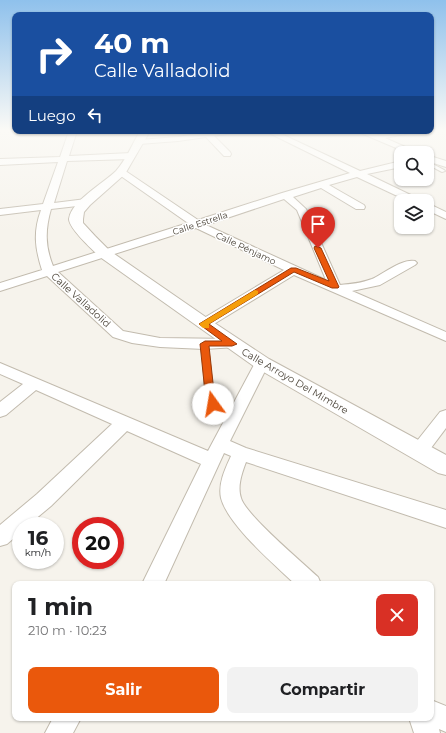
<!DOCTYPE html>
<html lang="es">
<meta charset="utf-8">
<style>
:root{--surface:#fff;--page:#f2f2f2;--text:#202124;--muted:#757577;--accent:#ea580c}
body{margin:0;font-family:Montserrat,sans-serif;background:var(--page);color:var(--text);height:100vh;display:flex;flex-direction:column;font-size:15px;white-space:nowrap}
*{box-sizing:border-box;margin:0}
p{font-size:13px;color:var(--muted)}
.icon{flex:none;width:22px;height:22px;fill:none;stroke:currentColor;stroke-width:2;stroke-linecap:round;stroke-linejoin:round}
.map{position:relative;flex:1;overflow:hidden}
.side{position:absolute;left:12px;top:581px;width:422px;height:140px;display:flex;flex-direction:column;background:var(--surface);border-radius:8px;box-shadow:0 1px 3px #0004}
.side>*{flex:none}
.top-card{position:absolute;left:12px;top:12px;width:422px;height:122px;border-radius:8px;box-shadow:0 1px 3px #0004;background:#1a4fa0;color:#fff;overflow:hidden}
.buttons{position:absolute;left:394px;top:146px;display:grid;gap:8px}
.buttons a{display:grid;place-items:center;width:40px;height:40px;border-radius:8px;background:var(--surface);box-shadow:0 1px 3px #0004;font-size:20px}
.speed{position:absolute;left:12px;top:517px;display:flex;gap:8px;font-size:20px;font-weight:700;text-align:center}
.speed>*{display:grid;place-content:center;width:52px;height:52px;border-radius:50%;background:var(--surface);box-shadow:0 1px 3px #0004;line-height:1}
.speed small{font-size:10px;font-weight:400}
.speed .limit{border:6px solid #d22;background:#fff;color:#111}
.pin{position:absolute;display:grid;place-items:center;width:34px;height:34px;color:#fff;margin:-41px -17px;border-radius:50% 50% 50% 0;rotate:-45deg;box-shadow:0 0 4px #0007}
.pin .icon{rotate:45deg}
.me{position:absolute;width:44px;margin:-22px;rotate:347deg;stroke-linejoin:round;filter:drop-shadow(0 0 3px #0008)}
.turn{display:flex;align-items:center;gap:14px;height:84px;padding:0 16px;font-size:18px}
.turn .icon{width:52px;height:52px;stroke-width:2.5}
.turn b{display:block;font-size:28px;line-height:34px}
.then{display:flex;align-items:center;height:38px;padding:0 16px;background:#0003;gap:8px;font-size:15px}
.round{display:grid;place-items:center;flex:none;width:42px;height:42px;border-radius:8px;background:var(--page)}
.head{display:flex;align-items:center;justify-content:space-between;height:68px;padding:0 16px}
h1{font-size:24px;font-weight:700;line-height:30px}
.button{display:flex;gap:8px;margin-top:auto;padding:8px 16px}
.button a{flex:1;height:46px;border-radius:8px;background:var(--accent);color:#fff;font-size:16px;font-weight:700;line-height:46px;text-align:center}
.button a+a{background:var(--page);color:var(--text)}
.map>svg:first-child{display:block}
</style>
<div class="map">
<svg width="446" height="733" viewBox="0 0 446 733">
<rect width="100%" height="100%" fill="#f6f3ec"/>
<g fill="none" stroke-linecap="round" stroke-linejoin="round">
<!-- service casing -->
<g stroke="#c2bbae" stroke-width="2">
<path id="service" d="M 427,161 L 444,170 L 445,171 L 442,172 L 427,164 Z
M 203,342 L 205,342 L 208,344 L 213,392 L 216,402 L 233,423 L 234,425 L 233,427 L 227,427 L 210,405 L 205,392 L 202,344 Z"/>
</g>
<!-- minor casing -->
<g stroke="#c2bbae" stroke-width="2">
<path id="minor" d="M 69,131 L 77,131 L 69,156 L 131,153 L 135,156 L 131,159 L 67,161 L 54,203 L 86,199 L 91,202 L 86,205 L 51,209 C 45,230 45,246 53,266 L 188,223 L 118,174 L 117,172 L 118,170 L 124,170 L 198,220 L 282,193 L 350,173 L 265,131 L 275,131 L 360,171 L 401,161 L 401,167 L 367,174 L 419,199 L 421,201 L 408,201 L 357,177 L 329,185 L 364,205 L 365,207 L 364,209 L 356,209 L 321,188 L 293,197 L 306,209 L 340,285 C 351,284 362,283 372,279 C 383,274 403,258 415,261 L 417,263 L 415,265 L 380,285 L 352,291 L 446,332 L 446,341 L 294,275 L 209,327 L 204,328 L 199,327 L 197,324 L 199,321 L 284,270 L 196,228 L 58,272 L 123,331 L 160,338 L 232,339 L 237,341 L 239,344 L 237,347 L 204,349 L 160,347 L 132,343 L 113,337 L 47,276 L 0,291 L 0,283 L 42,270 C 35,248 33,232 41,210 L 0,215 L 0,209 L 43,204 L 58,162 L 0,165 L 0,159 L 60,157 ZM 284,199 L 297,210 L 326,280 L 206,225 Z
M 214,131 L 233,131 L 232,133 L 214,136 L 230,152 L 231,154 L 230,156 L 224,156 L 206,137 L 178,141 L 139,144 L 135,142 L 139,140 L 178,137 Z
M 356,131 L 367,131 L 378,135 L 397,131 L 411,131 L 410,133 L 385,138 L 419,153 L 408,153 Z
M 427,155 L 446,161 L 446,167 L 427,161 Z
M 427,203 L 446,212 L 446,219 L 427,210 Z
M 262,358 L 267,360 L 269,363 L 230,441 L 246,448 L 446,510 L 446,528 L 246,462 C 242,473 237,486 241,498 C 245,514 303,563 318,577 L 321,584 L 295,584 C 274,564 228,525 221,498 C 218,484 225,469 231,456 L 224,453 L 164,584 L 142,584 L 201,464 L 127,431 L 51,506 L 27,526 L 21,526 L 21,532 L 7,544 L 0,546 L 0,525 L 37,494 L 112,424 L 36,390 L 6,415 L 0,417 L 0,402 L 23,384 L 0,374 L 0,363 L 208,451 L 255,363 L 257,360 Z
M 446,410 L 446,428 L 425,456 L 419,458 L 413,456 L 410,451 L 413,446 L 440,412 Z
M 431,700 L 446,706 L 446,732 L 439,729 L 440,733 L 414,733 L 409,718 L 431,718 Z
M 53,718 L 81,718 L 73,733 L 45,733 Z"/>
</g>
<!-- tertiary casing -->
<g stroke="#c2bbae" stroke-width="2">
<path id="tertiary" d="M 140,131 L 150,131 L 125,174 L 90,205 L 84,212 L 83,219 L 83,223 L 95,236 L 110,251 L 210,320 L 269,359 L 446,455 L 446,475 L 438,473 L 255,367 L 100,257 C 93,250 69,229 69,219 C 71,201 104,183 116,171 C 126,160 133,143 140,131 Z"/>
</g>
<!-- service -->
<use href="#service" fill="#fff" fill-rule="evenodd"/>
<!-- minor -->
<use href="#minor" fill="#fff" fill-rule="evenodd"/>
<!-- tertiary -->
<use href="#tertiary" fill="#fff" fill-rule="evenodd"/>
</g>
<!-- sky -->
<linearGradient id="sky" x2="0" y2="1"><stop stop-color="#8fc1ec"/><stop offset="0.56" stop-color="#fbfaf6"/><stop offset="1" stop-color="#fbfaf6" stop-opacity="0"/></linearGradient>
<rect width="446" height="233" fill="url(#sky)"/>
<!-- route -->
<path fill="#ea580c" stroke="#983908" d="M 315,246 L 321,248 L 339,287 L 338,288 L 332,288 L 294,272 L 209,324 L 237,344 L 232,346 L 209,346 L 214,392 L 218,404 L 217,406 L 210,406 L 205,392 L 200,344 L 205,341 L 222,341 L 199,324 L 291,268 L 296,268 L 329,281 L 314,248 Z"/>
<!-- slow -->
<path fill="#f59e0b" d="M 255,290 L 258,291 L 258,294 L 209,324 L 209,328 L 203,328 L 199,324 Z"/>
<g text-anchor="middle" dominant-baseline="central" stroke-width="3" stroke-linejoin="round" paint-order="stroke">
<!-- far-street labels -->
<g font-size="9" fill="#4b4439" stroke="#fff">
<text transform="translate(200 223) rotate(-18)">Calle Estrella</text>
<text transform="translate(246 248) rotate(25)">Calle Pénjamo</text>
</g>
<!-- street labels -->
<g font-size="10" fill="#4b4439" stroke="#fff">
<text transform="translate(81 300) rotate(42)">Calle Valladolid</text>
<text transform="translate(295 381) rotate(30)">Calle Arroyo Del Mimbre</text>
</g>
</g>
</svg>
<div class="buttons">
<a><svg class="icon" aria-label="search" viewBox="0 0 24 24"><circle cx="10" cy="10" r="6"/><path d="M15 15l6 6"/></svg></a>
<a><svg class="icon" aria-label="layers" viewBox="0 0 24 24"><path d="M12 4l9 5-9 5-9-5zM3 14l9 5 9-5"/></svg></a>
</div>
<div class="speed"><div>16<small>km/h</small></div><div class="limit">20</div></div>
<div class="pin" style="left:318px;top:248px;background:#d93025"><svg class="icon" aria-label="arrive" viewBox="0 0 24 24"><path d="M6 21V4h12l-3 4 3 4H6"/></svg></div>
<svg class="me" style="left:213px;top:404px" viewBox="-20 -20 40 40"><circle r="19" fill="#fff"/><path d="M0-13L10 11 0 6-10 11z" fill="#ea580c"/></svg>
<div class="top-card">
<div class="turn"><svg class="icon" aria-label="right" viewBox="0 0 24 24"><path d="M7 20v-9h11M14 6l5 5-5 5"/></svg><div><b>40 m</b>Calle Valladolid</div></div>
<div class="then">Luego<svg class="icon" aria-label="left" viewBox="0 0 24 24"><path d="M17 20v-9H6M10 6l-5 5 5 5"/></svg></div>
</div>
<section class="side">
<div class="head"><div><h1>1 min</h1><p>210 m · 10:23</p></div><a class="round" style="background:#d93025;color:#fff"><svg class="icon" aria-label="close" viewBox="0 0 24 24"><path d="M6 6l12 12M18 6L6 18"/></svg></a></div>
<div class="button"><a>Salir</a><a>Compartir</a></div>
</section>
</div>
